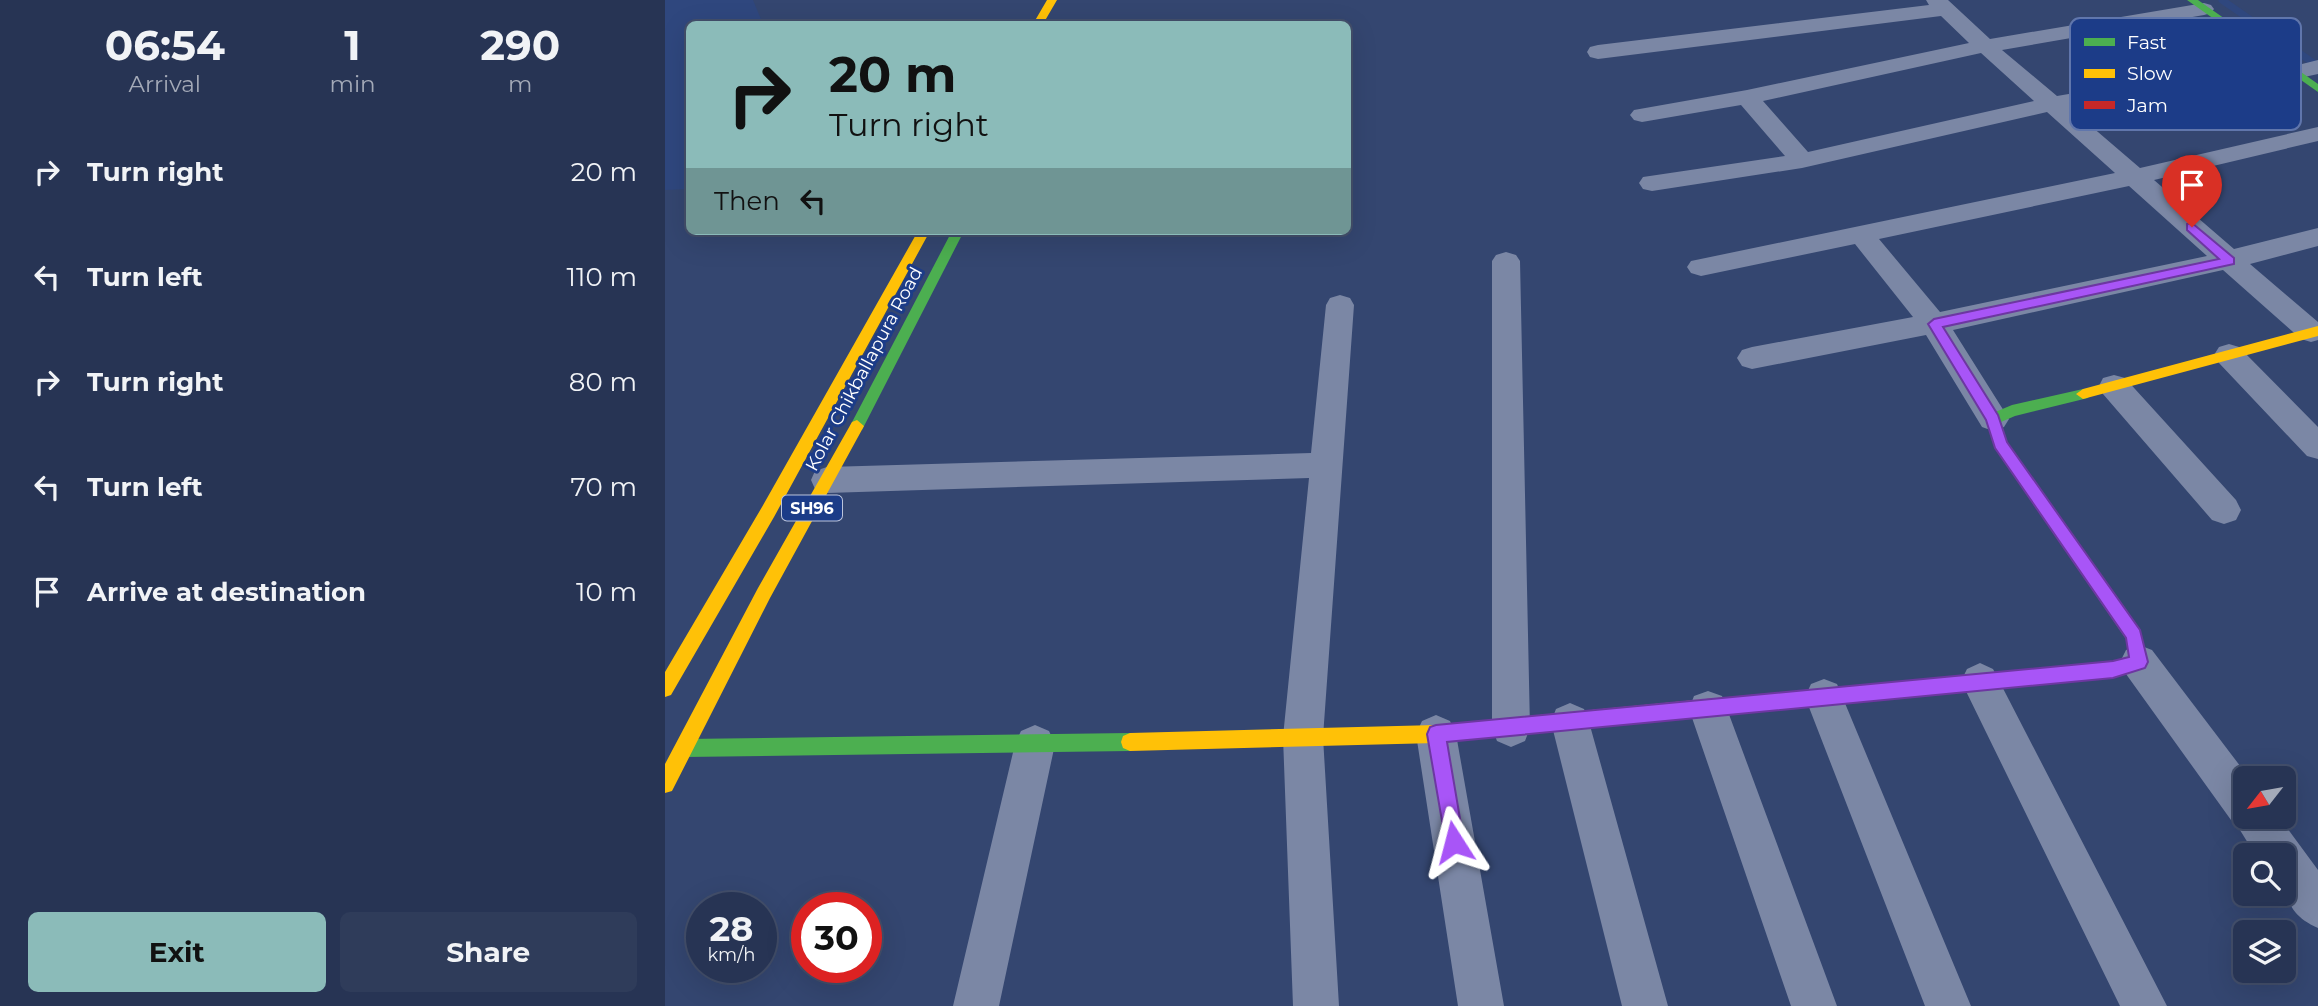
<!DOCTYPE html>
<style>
:root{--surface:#273454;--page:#2f3c5a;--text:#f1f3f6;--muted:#a4aab8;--line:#434f6b;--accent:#8bbbb9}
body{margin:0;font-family:Montserrat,sans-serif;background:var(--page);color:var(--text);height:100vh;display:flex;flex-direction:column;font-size:26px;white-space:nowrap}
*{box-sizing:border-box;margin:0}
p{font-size:23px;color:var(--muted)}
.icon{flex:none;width:38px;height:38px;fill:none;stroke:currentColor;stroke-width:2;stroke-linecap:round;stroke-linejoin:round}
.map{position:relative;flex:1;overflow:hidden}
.drawer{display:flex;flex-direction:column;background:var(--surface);width:665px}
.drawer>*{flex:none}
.top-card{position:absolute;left:21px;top:21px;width:665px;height:214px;border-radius:10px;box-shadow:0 7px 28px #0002,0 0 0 2px var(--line);background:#8bbbb9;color:#111;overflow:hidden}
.needle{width:46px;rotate:239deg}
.controls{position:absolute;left:1568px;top:766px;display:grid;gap:14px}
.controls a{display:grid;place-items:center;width:63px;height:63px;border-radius:10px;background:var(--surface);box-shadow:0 7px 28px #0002,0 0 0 2px var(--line);font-size:35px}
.speed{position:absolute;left:21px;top:892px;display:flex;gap:14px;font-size:35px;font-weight:700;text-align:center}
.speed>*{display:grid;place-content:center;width:91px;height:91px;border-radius:50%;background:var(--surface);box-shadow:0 7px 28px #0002,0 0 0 2px var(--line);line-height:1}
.speed small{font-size:18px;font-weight:400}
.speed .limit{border:10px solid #d22;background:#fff;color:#111}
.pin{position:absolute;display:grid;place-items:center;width:60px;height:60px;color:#fff;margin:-72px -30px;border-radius:50% 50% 50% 0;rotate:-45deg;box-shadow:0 0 7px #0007}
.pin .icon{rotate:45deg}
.me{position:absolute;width:77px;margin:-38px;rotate:351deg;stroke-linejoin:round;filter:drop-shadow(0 0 5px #0008)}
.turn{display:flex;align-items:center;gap:24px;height:147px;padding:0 28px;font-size:32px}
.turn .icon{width:91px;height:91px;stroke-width:2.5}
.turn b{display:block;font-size:49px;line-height:60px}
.then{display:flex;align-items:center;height:66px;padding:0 28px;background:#0003;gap:14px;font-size:26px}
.eta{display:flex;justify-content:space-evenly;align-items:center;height:119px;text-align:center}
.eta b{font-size:42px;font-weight:700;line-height:49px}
.action{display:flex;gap:14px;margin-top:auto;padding:14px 28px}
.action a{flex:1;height:80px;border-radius:10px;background:var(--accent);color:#111;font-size:28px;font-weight:700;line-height:80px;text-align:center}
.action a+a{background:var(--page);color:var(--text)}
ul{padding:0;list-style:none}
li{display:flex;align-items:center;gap:21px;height:105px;padding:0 28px}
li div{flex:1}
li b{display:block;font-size:26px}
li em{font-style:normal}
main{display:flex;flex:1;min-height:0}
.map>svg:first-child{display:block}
</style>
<main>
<section class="drawer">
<div class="eta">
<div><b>06:54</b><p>Arrival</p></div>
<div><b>1</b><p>min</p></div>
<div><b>290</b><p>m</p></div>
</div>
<ul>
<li><svg class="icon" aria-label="right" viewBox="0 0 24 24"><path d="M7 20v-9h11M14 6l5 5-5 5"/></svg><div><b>Turn right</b></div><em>20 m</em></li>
<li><svg class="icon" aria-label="left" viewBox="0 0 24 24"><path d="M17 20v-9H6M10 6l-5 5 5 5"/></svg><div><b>Turn left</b></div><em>110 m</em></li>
<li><svg class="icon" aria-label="right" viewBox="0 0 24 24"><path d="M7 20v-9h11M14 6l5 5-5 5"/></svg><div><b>Turn right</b></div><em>80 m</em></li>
<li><svg class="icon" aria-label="left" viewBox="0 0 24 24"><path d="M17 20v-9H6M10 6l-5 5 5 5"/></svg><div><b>Turn left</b></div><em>70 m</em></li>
<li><svg class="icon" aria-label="arrive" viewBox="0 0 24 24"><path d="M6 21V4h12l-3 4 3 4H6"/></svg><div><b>Arrive at destination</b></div><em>10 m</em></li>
</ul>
<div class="action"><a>Exit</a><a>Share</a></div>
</section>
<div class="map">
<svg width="1653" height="1006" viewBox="0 0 1653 1006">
<rect width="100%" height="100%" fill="#344670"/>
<!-- water -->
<path fill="#2f477e" d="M 0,0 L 88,0 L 98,24 L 24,24 L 24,189 L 0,190 Z"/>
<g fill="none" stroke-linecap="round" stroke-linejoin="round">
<!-- stream -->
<path stroke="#2f477e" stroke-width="7" d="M 1557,0 L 1653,66"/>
<!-- street -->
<path fill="#7b87a5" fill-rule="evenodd" d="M 1261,0 L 1283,0 L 1325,39 L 1539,3 L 1546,5 L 1549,9 L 1546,13 L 1539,15 L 1337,50 L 1392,96 L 1619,57 L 1627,59 L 1629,66 L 1653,60 L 1653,74 L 1630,79 L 1622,77 L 1620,70 L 1405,108 L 1475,168 L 1653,127 L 1653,141 L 1489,180 L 1569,249 L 1653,228 L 1653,246 L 1585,264 L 1653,322 L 1653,340 L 1646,342 L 1636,339 L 1558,270 L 1288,330 L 1344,419 L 1339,427 L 1328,431 L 1317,427 L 1261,335 L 1087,369 L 1077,366 L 1072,358 L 1077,350 L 1087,347 L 1248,317 L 1190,244 L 1036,276 L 1026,273 L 1022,267 L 1026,261 L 1450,173 L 1382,112 L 1137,168 L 987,191 L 978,189 L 974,183 L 978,177 L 1120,156 L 1076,105 L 977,122 L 969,120 L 965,115 L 969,110 L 1082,90 L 1304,43 L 1276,16 L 933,59 L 925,57 L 922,52 L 925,47 L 933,45 L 1264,5 ZM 1316,53 L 1369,101 L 1143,152 L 1098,101 ZM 1464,186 L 1542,256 L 1275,312 L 1214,239 Z
M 841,252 L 851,255 L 855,261 L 865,728 L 860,741 L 846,747 L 832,741 L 827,728 L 827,261 L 831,255 Z
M 675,295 L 685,298 L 689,305 L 658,737 L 674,1006 L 628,1006 L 618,737 L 644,478 L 162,493 L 150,489 L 146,480 L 150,471 L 162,467 L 646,453 L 661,305 L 665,298 Z
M 1564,344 L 1574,347 L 1653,427 L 1653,459 L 1642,456 L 1554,363 L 1549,355 L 1554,347 Z
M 1449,375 L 1460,378 L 1571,500 L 1576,510 L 1571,520 L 1559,524 L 1547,520 L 1438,394 L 1434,386 L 1438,378 Z
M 1474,645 L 1487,650 L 1585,779 L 1580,779 L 1580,817 L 1614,817 L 1653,870 L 1653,928 C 1618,913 1619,889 1619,856 L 1591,856 L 1570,822 L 1566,820 L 1461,674 L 1455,662 L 1461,650 Z
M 1315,663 L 1328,669 L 1502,1006 L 1455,1006 L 1296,681 L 1302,669 Z
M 1159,679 L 1172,684 L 1306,1006 L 1260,1006 L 1140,697 L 1146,684 Z
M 1043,691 L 1057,696 L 1062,709 L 1172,1006 L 1126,1006 L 1024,709 L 1029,696 Z
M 905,703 L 919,709 L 924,722 L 1003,1006 L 957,1006 L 886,722 L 891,709 Z
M 771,715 L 785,721 L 791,734 L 839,1006 L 793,1006 L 751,734 L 757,721 Z
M 370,725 L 384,731 L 390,744 L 334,1006 L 288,1006 L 350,744 L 356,731 Z"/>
<!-- fast -->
<path fill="#4caf50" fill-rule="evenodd" d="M 1522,0 L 1533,0 L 1653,84 L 1653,92 Z
M 287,231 L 299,231 L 197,430 L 187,430 L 185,426 Z
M 1418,389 L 1423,390 L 1425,394 L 1423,398 L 1350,416 L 1336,422 L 1342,442 L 1475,630 L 1483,662 L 1480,668 L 1448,677 L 1358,686 L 1352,684 L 1349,678 L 1352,672 L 1358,670 L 1448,661 L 1464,657 L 1461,639 L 1330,448 L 1321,419 L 1323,415 L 1347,405 Z
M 465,733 L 472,736 L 474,742 L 472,748 L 465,751 L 20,757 L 13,754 L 11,748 L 13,742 L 20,739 Z"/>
<!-- slow -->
<path fill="#ffc107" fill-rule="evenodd" d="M 382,0 L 392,0 L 378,24 L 368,24 Z
M 253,231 L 265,231 L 109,517 L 6,695 L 0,697 L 0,672 L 97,507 Z
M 1653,326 L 1653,336 L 1418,399 L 1411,394 L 1418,389 Z
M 192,420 L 199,426 L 105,598 L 7,791 L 0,793 L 0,764 L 93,588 L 187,422 Z
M 1041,699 L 1047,702 L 1050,708 L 1047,714 L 1041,717 L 771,743 L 465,751 L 458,748 L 456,742 L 458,736 L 465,733 L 771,725 Z"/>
<!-- jam -->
<path fill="#c62828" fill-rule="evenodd" d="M 1358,670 L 1364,672 L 1367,678 L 1364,684 L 1358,686 L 1041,717 L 1035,714 L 1032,708 L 1035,702 L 1041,699 Z"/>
</g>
<!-- route -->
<path fill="#a855f7" stroke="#6d37a1" stroke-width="2" d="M 1527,223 L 1569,258 L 1569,264 L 1278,327 L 1333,415 L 1342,442 L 1475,630 L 1483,662 L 1480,668 L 1448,678 L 782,742 L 799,842 L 796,850 L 789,852 L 782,850 L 762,734 L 765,727 L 771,725 L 1448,661 L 1464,657 L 1461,638 L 1330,448 L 1321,420 L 1263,324 L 1269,319 L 1554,259 L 1522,230 L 1522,224 Z"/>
<g text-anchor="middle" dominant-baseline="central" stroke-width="6" stroke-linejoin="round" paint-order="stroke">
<!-- shield labels -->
<rect fill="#1c3c88" stroke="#bbc4db" stroke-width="2" x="117" y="495.5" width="60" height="25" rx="5"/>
<g font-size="16" font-weight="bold" fill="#fff">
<text x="147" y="508">SH96</text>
</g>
<!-- street labels -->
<g font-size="18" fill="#fff" stroke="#1c3c88">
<text transform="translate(199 369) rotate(-62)">Kolar Chikballapura Road</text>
</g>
</g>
<!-- legend -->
<rect x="1405" y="18" width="231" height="112" rx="10" fill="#1c3c88" stroke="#6076ac" stroke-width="2"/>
<rect x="1419" y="38" width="31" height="8" fill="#4caf50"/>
<rect x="1419" y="69" width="31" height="9" fill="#ffc107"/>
<rect x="1419" y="101" width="31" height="8" fill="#c62828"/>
<g font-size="19" fill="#fff">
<text x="1462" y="49">Fast</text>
<text x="1462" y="80">Slow</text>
<text x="1462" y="112">Jam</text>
</g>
</svg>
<div class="controls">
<a><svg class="needle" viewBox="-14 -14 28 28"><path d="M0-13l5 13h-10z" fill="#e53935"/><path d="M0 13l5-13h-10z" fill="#a4aab8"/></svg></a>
<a><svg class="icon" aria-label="search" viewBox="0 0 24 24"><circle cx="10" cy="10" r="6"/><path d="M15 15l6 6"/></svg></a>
<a><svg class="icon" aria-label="layers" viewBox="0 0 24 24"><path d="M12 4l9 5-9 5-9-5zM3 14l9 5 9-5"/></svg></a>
</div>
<div class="speed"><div>28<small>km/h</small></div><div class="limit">30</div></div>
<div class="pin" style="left:1527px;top:227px;background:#d93025"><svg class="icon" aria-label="arrive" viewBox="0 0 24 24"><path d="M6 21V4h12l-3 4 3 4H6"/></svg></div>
<svg class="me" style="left:789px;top:842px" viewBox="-20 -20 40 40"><path d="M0-17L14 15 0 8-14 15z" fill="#a855f7" stroke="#fff" stroke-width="4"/></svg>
<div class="top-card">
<div class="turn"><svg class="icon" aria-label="right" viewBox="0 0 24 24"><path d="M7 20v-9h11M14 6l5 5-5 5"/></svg><div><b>20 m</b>Turn right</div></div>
<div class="then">Then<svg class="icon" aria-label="left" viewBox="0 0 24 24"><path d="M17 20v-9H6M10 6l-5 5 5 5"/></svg></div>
</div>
</div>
</main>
